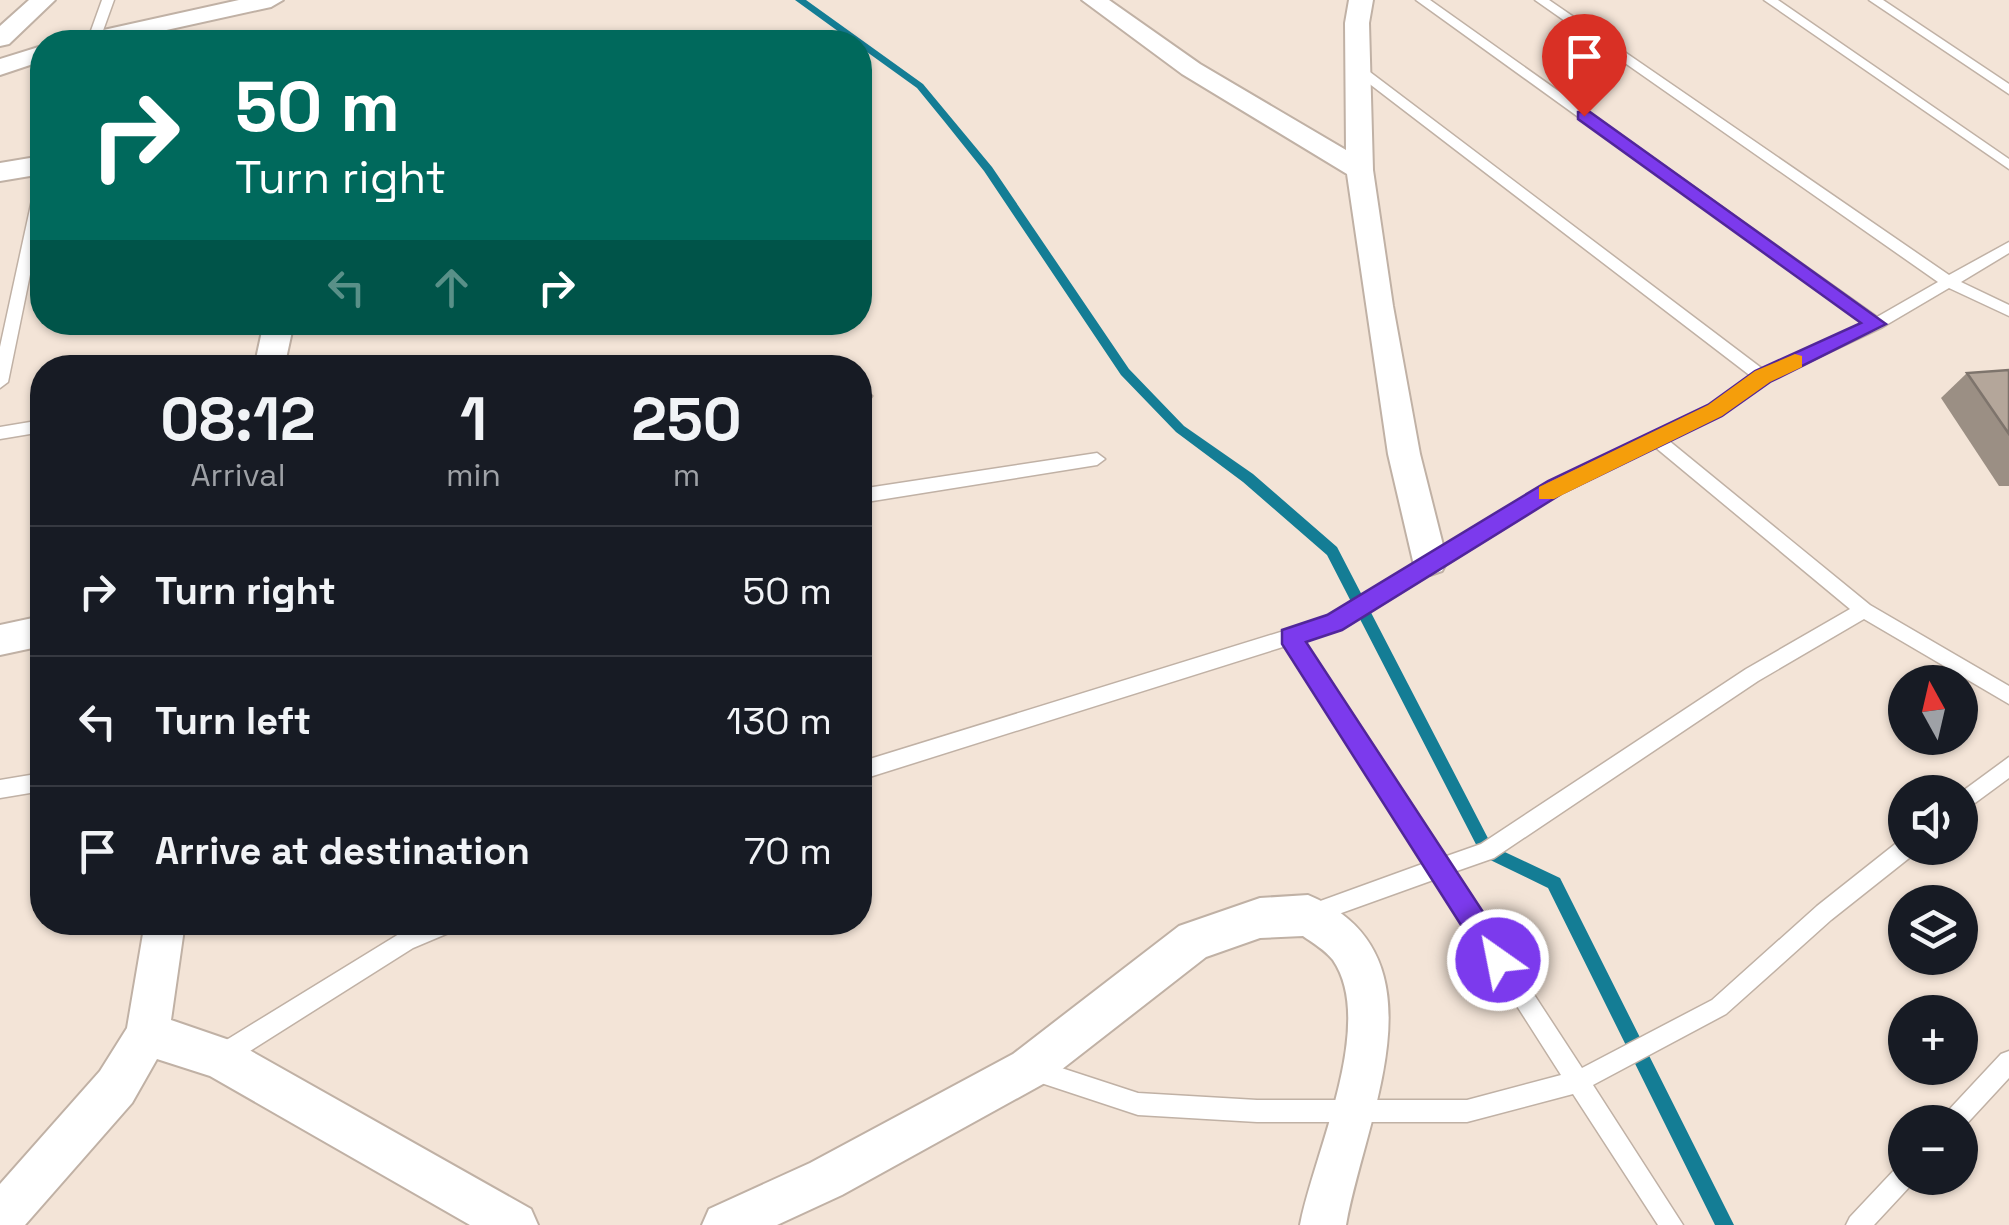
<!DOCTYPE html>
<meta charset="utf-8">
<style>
:root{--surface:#171b24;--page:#20242c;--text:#f1f3f6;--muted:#9ea1a6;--line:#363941}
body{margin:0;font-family:"Space Grotesk",sans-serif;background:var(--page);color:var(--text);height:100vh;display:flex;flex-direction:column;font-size:38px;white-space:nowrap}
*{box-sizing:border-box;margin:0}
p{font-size:32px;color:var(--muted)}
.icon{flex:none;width:55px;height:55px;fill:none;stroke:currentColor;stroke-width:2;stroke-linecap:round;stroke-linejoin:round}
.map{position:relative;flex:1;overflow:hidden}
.side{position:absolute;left:30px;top:355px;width:842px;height:580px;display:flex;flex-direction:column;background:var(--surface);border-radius:40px;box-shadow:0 2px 8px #0004}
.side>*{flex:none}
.guide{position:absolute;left:30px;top:30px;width:842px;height:305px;border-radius:40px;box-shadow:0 2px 8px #0004;background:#00695c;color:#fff;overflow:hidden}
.needle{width:65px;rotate:352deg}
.controls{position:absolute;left:1888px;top:665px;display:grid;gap:20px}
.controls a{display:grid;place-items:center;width:90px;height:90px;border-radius:50%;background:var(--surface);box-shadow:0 2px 8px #0004;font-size:50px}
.pin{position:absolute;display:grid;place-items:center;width:85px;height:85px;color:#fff;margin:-102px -42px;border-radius:50% 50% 50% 0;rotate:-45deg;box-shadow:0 0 10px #0007}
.pin .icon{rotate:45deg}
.me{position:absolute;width:110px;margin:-55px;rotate:327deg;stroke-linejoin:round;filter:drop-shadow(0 0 8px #0008)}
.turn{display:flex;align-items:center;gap:35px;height:210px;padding:0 40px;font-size:45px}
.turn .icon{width:130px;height:130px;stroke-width:2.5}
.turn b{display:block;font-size:70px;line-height:85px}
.lanes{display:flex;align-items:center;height:95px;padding:0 40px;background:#0003;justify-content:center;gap:50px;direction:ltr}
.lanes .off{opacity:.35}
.eta{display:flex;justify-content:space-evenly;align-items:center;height:170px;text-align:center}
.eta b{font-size:60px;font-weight:700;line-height:70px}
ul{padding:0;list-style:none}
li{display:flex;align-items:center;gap:30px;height:130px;padding:0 40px;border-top:2px solid var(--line)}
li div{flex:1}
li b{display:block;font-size:38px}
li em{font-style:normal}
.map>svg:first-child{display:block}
</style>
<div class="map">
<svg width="2009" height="1225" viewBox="0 0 2009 1225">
<rect width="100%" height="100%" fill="#f3e4d7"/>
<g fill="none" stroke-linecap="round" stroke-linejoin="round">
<!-- stream -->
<path fill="#147d95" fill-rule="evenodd" d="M 795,0 L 806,0 L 923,84 L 992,167 L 1129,369 L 1184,426 L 1253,474 L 1337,547 L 1492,846 L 1560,878 L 1734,1225 L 1715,1225 L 1548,888 L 1482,856 L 1327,555 L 1243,482 L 1176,432 L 1121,375 L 984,171 L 944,121 L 917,88 L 860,47 L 860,42 L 853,42 Z"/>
<!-- service casing -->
<g stroke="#c0b1a5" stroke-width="3">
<path id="service" d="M 102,0 L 114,0 L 100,39 L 90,42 L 88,39 Z
M 1416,0 L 1430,0 L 1877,317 L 1938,282 L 1535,0 L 1549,0 L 1949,275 L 2009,242 L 2009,253 L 1961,282 L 2009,305 L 2009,316 L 1949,288 L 1881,328 L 1768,381 L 1721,415 L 1668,440 L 1870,605 L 2009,686 L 2009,704 L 1864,619 L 1758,681 L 1494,858 L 1454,872 L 1582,1068 L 1712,1000 L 1817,906 L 1899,841 L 1905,839 L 1905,848 L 1916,848 L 1913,855 L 1831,920 L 1726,1014 L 1593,1085 L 1683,1225 L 1658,1225 L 1573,1094 L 1467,1122 L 1257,1122 L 1138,1115 L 1026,1078 L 1023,1070 L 1026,1062 L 1034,1059 L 1138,1093 L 1257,1100 L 1467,1100 L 1561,1075 L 1436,879 L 1308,925 L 1301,922 L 1298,915 L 1301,908 L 1425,863 L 1286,646 L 860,780 L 860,762 L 1329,617 L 1550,482 L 1709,407 L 1752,377 L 1354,72 L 1354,66 L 1362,66 L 1764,370 L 1864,323 ZM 1655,447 L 1850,609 L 1746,669 L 1481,844 L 1444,857 L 1302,641 L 1340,628 L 1562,492 Z
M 1764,0 L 1778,0 L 2009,159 L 2009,169 Z
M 1869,0 L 1883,0 L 2009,84 L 2009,94 Z
M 42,182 L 42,216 L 8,382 L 0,388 L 0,347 L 35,186 Z
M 864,390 L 872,396 L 869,400 L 860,403 L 860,391 Z
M 42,420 L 42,432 L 0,439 L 0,427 Z
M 1097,453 L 1105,459 L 1097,465 L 860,503 L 860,489 Z
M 2009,757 L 2009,778 L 1960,814 L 1960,793 Z
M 42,773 L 42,791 L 0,798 L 0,780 Z
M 425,922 L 461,922 L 458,929 L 413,948 L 231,1063 L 223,1066 L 215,1063 L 212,1055 L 215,1047 L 399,934 Z
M 2009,1051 L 2009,1078 L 1961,1130 L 1960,1122 L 1942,1122 L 1945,1114 L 2001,1054 Z
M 1905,1164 L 1905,1178 L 1915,1178 L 1913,1183 L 1874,1225 L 1846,1225 L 1850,1217 L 1897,1167 Z"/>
</g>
<!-- minor casing -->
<g stroke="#c0b1a5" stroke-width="4">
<path id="minor" d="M 29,0 L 55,0 L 9,44 L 0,46 L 0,26 Z
M 239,0 L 283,0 L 271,7 L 112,42 L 69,42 L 81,35 Z
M 1082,0 L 1109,0 L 1200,64 L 1346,150 L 1345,23 L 1349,0 L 1373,0 L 1369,23 L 1373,170 L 1393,306 L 1420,454 L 1447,561 L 1442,571 L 1430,575 L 1418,571 L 1413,561 L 1388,454 L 1347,174 L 1182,74 Z
M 42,46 L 42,61 L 0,75 L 0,59 Z
M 42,156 L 42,174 L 0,181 L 0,163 Z
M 264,322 L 294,322 L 284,368 L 254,368 Z
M 42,616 L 42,646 L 0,655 L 0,625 Z
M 1308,895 C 1451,954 1364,1119 1346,1225 L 1300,1225 C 1313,1155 1377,1024 1333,960 C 1325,950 1313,943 1303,936 L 1260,938 L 1206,957 L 1043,1084 L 842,1195 L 777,1225 L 702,1225 L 709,1209 L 810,1163 L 1013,1054 L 1179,926 L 1260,898 Z
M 145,922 L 185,922 L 171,1020 L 235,1042 L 531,1209 L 538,1225 L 470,1225 L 210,1076 L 157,1059 L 132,1103 L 25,1225 L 0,1225 L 0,1184 L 100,1071 L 127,1028 Z"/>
</g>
<!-- service -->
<use href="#service" fill="#fff" fill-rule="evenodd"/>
<!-- minor -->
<use href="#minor" fill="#fff" fill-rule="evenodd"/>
</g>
<!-- wall -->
<path fill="#9b8f84" d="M 2009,370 L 2009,486 L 1999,486 L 1941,398 L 1967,373 Z"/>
<!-- building -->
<path fill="#b4a69a" stroke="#7e746c" stroke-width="2.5" d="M 2009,370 L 2009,434 L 1967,373 Z"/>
<!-- route -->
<path fill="#7c3aed" stroke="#51269a" stroke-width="2.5" d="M 1578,112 L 1590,112 L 1886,324 L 1770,382 L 1722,416 L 1563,493 L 1342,630 L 1306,642 L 1508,950 L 1512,960 L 1508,969 L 1498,973 L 1489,969 L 1282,644 L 1282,630 L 1327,615 L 1548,481 L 1708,405 L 1755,371 L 1861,323 L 1578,119 Z"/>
<!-- slow -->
<path fill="#f59e0b" d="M 1795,354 L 1802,356 L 1802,367 L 1770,382 L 1722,416 L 1554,499 L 1539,499 L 1539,487 L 1708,405 L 1755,371 Z"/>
</svg>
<div class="controls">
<a><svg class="needle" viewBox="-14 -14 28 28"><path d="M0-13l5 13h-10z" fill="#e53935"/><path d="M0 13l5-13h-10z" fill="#9ea1a6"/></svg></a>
<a><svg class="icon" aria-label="sound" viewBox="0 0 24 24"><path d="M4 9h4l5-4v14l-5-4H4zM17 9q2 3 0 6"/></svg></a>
<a><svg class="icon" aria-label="layers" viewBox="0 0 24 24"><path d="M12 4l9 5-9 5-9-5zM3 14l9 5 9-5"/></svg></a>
<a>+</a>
<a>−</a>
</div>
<div class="pin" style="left:1584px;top:116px;background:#d93025"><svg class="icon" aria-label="arrive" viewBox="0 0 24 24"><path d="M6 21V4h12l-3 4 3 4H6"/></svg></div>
<svg class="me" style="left:1498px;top:960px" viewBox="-20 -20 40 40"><circle r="17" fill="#7c3aed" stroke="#fff" stroke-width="3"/><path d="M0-11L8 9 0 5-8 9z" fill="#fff"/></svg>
<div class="guide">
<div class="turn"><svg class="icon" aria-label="right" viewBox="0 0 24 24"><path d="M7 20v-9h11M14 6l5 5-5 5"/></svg><div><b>50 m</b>Turn right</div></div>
<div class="lanes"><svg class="icon off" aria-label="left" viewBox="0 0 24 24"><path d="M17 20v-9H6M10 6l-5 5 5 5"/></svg><svg class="icon off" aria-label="ahead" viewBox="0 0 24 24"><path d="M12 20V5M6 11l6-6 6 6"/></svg><svg class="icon" aria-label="right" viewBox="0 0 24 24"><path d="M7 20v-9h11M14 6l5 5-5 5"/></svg></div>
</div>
<section class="side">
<div class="eta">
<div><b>08:12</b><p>Arrival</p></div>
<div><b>1</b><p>min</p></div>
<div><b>250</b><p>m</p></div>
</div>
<ul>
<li><svg class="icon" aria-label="right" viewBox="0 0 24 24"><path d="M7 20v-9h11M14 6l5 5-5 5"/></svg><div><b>Turn right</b></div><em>50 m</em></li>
<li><svg class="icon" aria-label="left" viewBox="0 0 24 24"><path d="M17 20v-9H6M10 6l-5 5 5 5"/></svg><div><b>Turn left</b></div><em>130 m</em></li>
<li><svg class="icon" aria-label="arrive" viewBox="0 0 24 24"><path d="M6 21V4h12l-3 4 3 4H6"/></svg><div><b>Arrive at destination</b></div><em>70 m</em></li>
</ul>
</section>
</div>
